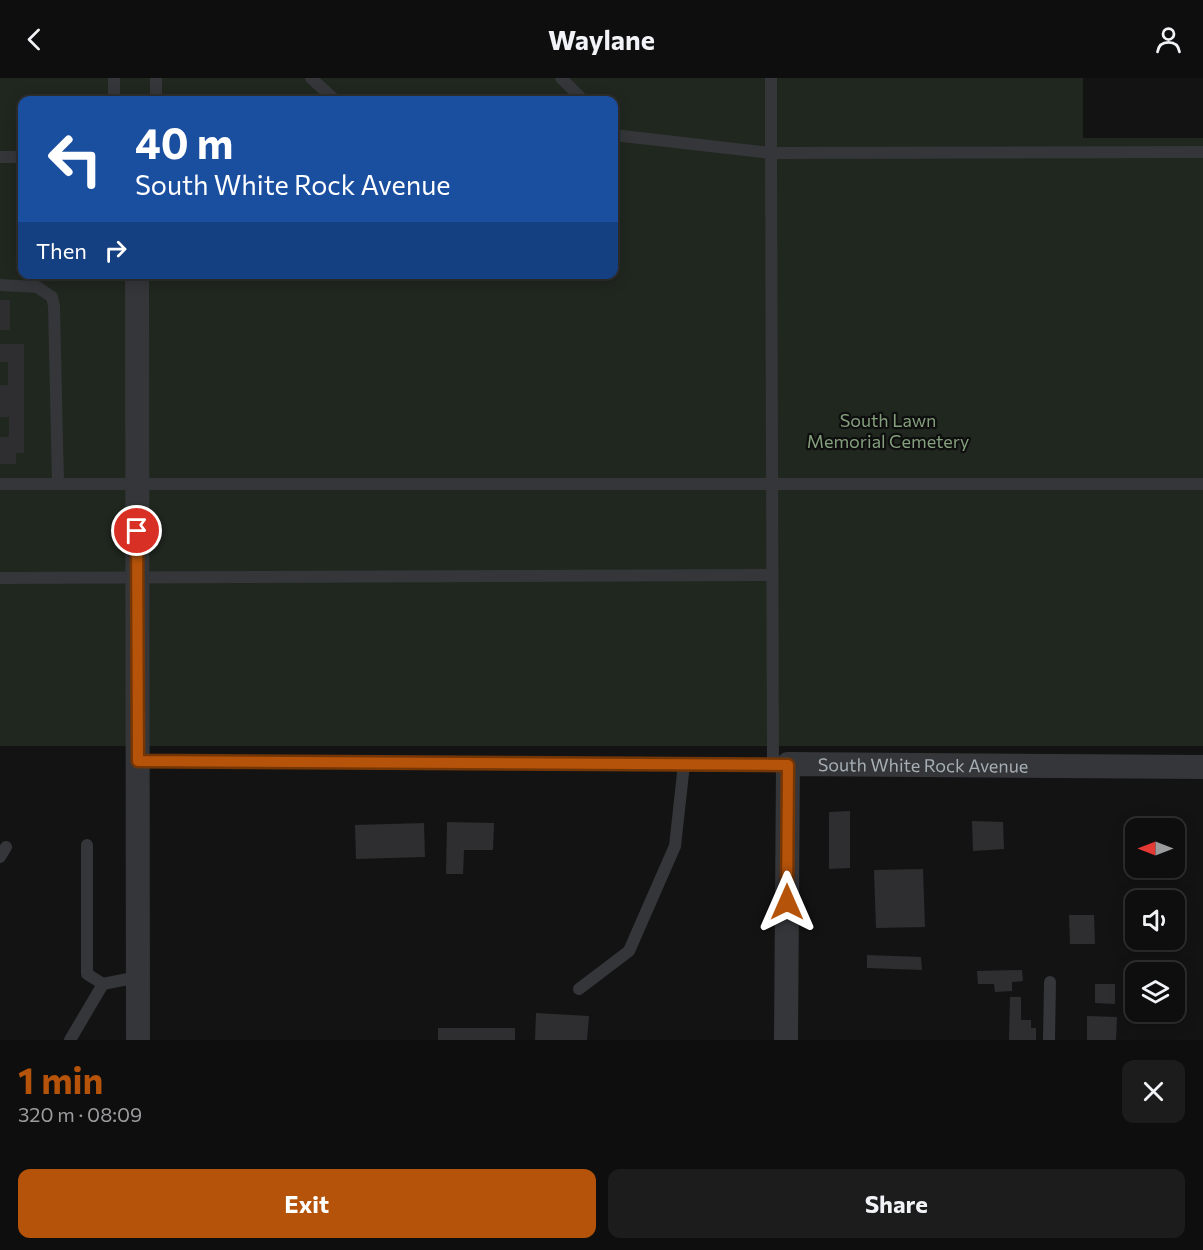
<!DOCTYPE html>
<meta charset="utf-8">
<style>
:root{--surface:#0e0e0f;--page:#1c1c1d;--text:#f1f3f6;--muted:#9b9c9e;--line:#2e2e2f;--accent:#b45309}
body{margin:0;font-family:Commissioner,sans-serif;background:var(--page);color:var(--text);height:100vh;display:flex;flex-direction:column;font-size:22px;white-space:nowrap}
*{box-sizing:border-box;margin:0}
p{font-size:20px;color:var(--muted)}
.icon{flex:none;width:33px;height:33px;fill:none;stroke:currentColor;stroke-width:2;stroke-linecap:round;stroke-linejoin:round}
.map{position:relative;height:962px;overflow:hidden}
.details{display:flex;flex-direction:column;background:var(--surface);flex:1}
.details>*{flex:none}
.guide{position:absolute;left:18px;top:18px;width:600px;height:183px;border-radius:12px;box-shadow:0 3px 15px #0003,0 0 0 2px var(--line);background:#1a4fa0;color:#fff;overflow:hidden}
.needle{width:39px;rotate:270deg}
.fabs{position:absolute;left:1125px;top:740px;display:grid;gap:12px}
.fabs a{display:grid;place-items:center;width:60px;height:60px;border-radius:12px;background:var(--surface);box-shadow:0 3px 15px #0003,0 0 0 2px var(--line);font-size:30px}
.pin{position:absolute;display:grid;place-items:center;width:51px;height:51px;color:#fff;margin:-26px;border:3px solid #fff;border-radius:50%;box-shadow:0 2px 6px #0007}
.me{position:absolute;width:66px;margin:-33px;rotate:0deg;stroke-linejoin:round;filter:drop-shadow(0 0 4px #0008)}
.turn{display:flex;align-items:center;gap:21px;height:126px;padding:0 18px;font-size:27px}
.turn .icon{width:78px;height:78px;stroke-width:2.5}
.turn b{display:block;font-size:42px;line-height:51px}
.then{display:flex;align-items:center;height:57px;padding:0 18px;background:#0003;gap:12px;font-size:22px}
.round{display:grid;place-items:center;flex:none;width:63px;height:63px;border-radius:12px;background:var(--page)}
.overview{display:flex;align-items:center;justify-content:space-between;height:102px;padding:0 18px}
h1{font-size:36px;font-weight:700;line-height:45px;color:var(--accent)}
.action{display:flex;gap:12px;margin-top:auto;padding:12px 18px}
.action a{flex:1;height:69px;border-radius:12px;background:var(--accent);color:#fff;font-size:24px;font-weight:700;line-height:69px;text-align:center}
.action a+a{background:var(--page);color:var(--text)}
header{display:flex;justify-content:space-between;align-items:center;height:78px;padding:0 18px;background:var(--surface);font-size:27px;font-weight:700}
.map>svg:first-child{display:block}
</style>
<header><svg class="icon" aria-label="back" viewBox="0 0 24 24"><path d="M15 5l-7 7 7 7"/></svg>Waylane<svg class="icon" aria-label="person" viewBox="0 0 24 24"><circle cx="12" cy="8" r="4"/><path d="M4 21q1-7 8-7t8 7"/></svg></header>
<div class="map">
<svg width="1203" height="962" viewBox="0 0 1203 962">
<rect width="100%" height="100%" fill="#131314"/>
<!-- green -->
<path fill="#20271f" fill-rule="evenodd" d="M 0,0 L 1083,0 L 1083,60 L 1203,60 L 1203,668 L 0,668 ZM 22,22 L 614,22 L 614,196 L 22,196 Z"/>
<!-- building -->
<path fill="#2e2e30" d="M 0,222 L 10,222 L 10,252 L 0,252 Z
M 0,266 L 24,266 L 24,375 L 16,375 L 16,386 L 0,386 L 0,359 L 9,359 L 9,339 L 0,339 L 0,307 L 8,307 L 8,284 L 0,284 Z
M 850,733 L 850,790 L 829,791 L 829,734 Z
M 972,743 L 1003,744 L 1004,771 L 973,773 Z
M 447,744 L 494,745 L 493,772 L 464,772 L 463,796 L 446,796 Z
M 424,745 L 425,779 L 356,781 L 355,747 Z
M 923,791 L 925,849 L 876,850 L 874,792 Z
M 1069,837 L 1094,837 L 1095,866 L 1070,866 Z
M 867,877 L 921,879 L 922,892 L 867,890 Z
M 1022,892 L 1023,903 L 1012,904 L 1012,913 L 995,914 L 994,906 L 978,906 L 977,893 Z
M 1095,906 L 1115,906 L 1115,926 L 1095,925 Z
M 1010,919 L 1021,919 L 1021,942 L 1031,942 L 1031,950 L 1036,950 L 1036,962 L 1009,962 Z
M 536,935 L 589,938 L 587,962 L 535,962 Z
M 1087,938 L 1117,939 L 1116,962 L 1087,962 Z
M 438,950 L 515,950 L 515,962 L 438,962 Z"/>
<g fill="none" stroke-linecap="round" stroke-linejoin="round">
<!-- service -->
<path stroke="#343639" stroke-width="12" d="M 114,0 L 114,22
M 156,0 L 156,22
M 311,0 L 335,22
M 561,0 L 583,22
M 771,0 L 771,75 L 1203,74
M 614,57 L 771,75 L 773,686
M 0,79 L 22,79
M 0,207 L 37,209 L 52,219 L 54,228 L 58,406
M 0,406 L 1203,406
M 0,500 L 772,497
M 138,683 L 781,686
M 87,767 L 87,896 L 103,906
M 0,779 L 6,769
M 579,911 L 629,873 L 675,768 L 684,686
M 70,962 L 103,906 L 138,899
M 1049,962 L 1050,904"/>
<!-- minor -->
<g stroke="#343639" stroke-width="24">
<path d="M 137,196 L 138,962"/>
<path id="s1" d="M 786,962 L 788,686 L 1203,689"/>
</g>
</g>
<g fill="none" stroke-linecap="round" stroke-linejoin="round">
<!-- route casing -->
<g stroke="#753606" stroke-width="15">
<path id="route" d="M 137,453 L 138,683 L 788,687 L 787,824"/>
</g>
<!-- route -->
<use href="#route" stroke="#b45309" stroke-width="10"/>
</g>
<g text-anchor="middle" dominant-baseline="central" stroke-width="4.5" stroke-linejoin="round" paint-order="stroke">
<!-- park labels -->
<g font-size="18" fill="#849f7c" stroke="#0e0e0f">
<text x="888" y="342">South Lawn<tspan x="888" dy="21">Memorial Cemetery</tspan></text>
</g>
<!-- street labels -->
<g font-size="18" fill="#a5aeb4" stroke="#0e0e0f">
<text stroke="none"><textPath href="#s1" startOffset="411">South White Rock Avenue</textPath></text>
</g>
</g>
</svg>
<div class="fabs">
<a><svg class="needle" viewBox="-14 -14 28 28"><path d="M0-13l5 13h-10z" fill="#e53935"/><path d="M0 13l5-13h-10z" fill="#9b9c9e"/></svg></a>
<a><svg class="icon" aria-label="sound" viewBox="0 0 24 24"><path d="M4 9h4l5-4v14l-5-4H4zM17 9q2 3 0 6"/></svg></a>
<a><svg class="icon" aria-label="layers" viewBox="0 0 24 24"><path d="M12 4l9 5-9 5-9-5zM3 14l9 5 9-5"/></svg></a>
</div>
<div class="pin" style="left:137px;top:453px;background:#d93025"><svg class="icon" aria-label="arrive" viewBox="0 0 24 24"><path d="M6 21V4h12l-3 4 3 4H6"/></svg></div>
<svg class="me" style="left:787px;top:824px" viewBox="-20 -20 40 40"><path d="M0-17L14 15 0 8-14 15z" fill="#b45309" stroke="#fff" stroke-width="4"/></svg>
<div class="guide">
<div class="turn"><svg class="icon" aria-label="left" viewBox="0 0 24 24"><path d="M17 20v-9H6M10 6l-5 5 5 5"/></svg><div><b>40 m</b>South White Rock Avenue</div></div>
<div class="then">Then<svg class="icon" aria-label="right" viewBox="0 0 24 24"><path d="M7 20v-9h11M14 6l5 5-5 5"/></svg></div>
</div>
</div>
<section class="details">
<div class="overview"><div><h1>1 min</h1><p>320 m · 08:09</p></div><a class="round"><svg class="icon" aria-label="close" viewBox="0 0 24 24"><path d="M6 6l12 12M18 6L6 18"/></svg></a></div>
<div class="action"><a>Exit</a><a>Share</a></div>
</section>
